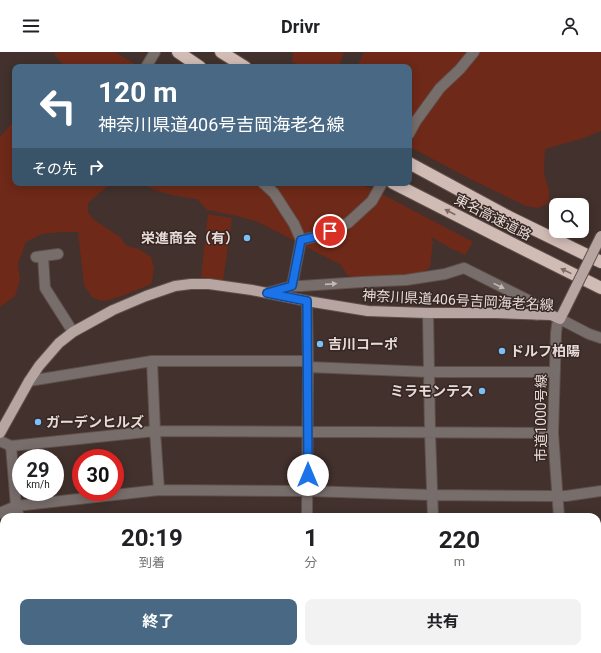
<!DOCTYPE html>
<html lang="ja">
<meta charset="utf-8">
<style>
:root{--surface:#fff;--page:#f2f2f2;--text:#202124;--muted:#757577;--accent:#486883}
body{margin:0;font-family:Roboto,"Noto Sans JP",sans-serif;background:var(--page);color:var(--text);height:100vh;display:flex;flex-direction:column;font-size:15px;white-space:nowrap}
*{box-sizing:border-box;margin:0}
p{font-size:13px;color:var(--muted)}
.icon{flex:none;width:22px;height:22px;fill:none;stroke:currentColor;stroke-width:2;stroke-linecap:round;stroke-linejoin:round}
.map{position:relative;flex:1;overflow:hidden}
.details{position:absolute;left:0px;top:461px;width:601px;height:140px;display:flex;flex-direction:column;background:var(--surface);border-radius:12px 12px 0 0;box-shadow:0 2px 10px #0003}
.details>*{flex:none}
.banner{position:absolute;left:12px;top:12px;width:400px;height:122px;border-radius:8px;box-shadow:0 2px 10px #0003;background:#486883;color:#fff;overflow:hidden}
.tools{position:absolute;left:549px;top:146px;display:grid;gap:8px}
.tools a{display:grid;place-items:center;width:40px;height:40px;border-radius:8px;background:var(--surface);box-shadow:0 2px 10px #0003;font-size:20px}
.speed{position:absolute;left:12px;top:397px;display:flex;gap:8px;font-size:20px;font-weight:700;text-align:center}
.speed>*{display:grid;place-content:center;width:52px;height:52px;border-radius:50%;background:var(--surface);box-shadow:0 2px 10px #0003;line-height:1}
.speed small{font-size:10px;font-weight:400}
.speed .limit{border:6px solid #d22;background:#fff;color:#111}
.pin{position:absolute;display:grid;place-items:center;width:34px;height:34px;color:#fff;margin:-17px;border:2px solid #fff;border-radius:50%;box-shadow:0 1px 4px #0007}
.me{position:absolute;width:44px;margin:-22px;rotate:0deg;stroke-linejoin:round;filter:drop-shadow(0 0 3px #0008)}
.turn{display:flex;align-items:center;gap:14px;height:84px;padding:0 20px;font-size:18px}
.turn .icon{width:52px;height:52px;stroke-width:2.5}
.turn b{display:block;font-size:28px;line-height:34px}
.then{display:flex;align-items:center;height:38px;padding:0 20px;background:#0003;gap:8px;font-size:15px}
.eta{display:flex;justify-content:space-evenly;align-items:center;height:68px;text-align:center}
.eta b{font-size:24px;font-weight:700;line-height:28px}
.primary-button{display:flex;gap:8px;margin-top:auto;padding:8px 20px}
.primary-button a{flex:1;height:46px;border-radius:8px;background:var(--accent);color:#fff;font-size:16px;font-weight:700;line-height:46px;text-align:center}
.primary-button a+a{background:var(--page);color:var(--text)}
header{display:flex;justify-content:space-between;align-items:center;height:52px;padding:0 20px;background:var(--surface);font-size:18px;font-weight:700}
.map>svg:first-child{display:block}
</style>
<header><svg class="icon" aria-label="menu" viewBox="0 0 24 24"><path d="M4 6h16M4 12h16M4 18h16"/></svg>Drivr<svg class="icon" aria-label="person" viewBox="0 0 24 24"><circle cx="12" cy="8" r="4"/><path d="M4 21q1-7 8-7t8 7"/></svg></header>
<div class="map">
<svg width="601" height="601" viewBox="0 0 601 601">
<rect width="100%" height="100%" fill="#42312c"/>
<!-- green -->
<path fill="#6e2918" d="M 55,0 L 115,0 L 140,15 L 65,15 L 55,3 Z
M 293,0 L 344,0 L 339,15 L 304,15 L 292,10 Z
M 364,0 L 601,0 L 601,79 L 584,86 L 545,97 L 544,121 L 549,139 L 549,151 L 538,156 L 526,154 L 470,127 L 412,96 L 409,94 L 409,15 L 357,15 Z
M 13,70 L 15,70 L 15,131 L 111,131 L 88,151 L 88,160 L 93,167 L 120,185 L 127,194 L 139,197 L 151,205 L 154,216 L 152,231 L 147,234 L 122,244 L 109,248 L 101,249 L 92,245 L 84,233 L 78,180 L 63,180 L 42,182 L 26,190 L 18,212 L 20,228 L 15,244 L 0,255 L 0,85 Z
M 141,131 L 358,131 L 382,142 L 473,190 L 465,203 L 450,196 L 431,185 L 433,190 L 430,215 L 422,221 L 407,225 L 355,226 L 347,223 L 341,213 L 258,170 L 237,164 L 207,158 L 197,147 C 176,144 159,142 141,131 Z
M 208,162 L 232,166 L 223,229 L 201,225 Z"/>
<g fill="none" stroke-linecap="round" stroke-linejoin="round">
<!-- minor casing -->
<g stroke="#60504b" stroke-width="12">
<path id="minor" d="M 146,15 L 155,0
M 409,82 L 416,69 L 440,36 L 460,17 L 474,0
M 263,131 L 274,141 L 294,172 L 301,188 L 292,234
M 301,188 L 314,185 L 330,179 L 348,171 L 372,149 L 382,131
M 43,204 L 45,236 L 73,280
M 36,205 L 58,202
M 267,241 L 292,234 L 301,234 L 362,230 L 406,228 L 445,222 L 464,216 L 534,251 L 537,256 L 537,263
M 307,249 L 308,315 L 307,465
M 428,261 L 430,380 L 433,465
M 152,309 L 155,379 L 159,438
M 308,315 L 429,320 L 555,320
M 29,329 L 152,309 L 308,309
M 0,389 L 11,394 L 155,379 L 553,381
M 11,394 L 16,454 L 19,465
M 0,461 L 16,454 L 159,438 L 308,439 L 432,443 L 549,444 L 566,444 L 601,439
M 559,465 L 553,381 L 556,281 L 557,273 L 560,267 L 589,282 L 601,286
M 597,502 L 601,501
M 0,533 L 4,532
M 597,563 L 601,562
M 52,597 L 53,601
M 171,597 L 171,601
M 436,597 L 436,601
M 569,597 L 569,601
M 9,601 L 22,597
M 307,601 L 307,597"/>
</g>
<!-- major casing -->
<g stroke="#60504b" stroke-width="12">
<path id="major" d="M 0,381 L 29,329 L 39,314 L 59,291 L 73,280 L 113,258 L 146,244 L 175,234 L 191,232 L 209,232 L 252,238 L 307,249 L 368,259 L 428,261 L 496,261 L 551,263 L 560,267 L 565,257"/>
</g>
<!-- highway casing -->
<g stroke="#60504b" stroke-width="14">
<path id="highway" d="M 178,0 L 200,15
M 221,0 L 245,15
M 409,111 L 511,166 L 601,210
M 393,131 L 523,197 L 601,236"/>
</g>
<!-- minor -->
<use href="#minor" stroke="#776e6c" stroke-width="10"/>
<!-- major -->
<use href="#major" stroke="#b7a5a1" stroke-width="10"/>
<!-- highway -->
<use href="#highway" stroke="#d1bbb5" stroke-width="12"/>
<!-- major-bridge casing -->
<g stroke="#60504b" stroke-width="12" stroke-linecap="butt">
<path id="major-bridge" d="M 565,257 L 601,184"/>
</g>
<!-- major-bridge -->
<use href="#major-bridge" stroke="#b7a5a1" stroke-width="10"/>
</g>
<!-- one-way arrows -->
<defs><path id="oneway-solid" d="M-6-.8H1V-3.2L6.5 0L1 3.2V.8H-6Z"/></defs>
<g fill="#7c6a65">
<use href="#oneway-solid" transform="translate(450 160) rotate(-153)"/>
<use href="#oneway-solid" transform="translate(566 219) rotate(-154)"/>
</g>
<g fill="#c5bab8">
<use href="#oneway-solid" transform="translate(331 232) rotate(-4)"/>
<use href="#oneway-solid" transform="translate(499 234) rotate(26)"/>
</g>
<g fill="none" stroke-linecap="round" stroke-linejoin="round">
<!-- route casing -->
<g stroke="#114b97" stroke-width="10">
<path id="route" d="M 308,423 L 307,249 L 267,241 L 292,234 L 301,188 L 314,185 L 330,179"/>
</g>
<!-- route -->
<use href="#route" stroke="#1a73e8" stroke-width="7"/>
</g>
<!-- markers -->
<g fill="#7abff8" stroke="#372723" stroke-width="1.5">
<circle cx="247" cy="186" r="4"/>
<circle cx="320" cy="292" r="4"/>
<circle cx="502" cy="299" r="4"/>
<circle cx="482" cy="339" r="4"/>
<circle cx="38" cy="370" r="4"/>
</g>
<g text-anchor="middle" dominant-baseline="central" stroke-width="3" stroke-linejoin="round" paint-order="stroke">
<!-- street labels -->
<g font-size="14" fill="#e6dbd8" stroke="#372723">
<text transform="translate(493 165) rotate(27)">東名高速道路</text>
<text transform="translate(458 248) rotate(3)">神奈川県道406号吉岡海老名線</text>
<text transform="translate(541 366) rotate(-90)">市道1000号線</text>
</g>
<!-- poi labels -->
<g font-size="14" font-weight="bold" fill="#e6dbd8" stroke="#372723" text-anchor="start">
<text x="239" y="186" text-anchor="end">栄進商会（有）</text>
<text x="328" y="292">吉川コーポ</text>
<text x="510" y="299">ドルフ柏陽</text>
<text x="474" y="339" text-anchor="end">ミラモンテス</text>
<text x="46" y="370">ガーデンヒルズ</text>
</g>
</g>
</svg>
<div class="tools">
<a><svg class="icon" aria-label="search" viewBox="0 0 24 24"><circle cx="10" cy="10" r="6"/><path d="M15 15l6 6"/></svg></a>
</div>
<div class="speed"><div>29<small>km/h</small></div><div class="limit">30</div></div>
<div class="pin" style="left:330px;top:179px;background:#d93025"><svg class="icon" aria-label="arrive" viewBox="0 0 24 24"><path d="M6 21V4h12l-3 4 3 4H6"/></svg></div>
<svg class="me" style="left:308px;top:423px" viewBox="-20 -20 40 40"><circle r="19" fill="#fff"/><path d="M0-13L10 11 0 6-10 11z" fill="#1a73e8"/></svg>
<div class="banner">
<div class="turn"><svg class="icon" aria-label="left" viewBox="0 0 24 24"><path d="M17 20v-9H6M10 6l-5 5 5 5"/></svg><div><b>120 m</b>神奈川県道406号吉岡海老名線</div></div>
<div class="then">その先<svg class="icon" aria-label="right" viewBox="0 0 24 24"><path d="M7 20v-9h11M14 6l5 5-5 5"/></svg></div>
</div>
<section class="details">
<div class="eta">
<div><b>20:19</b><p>到着</p></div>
<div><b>1</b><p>分</p></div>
<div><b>220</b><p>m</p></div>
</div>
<div class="primary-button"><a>終了</a><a>共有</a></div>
</section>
</div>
